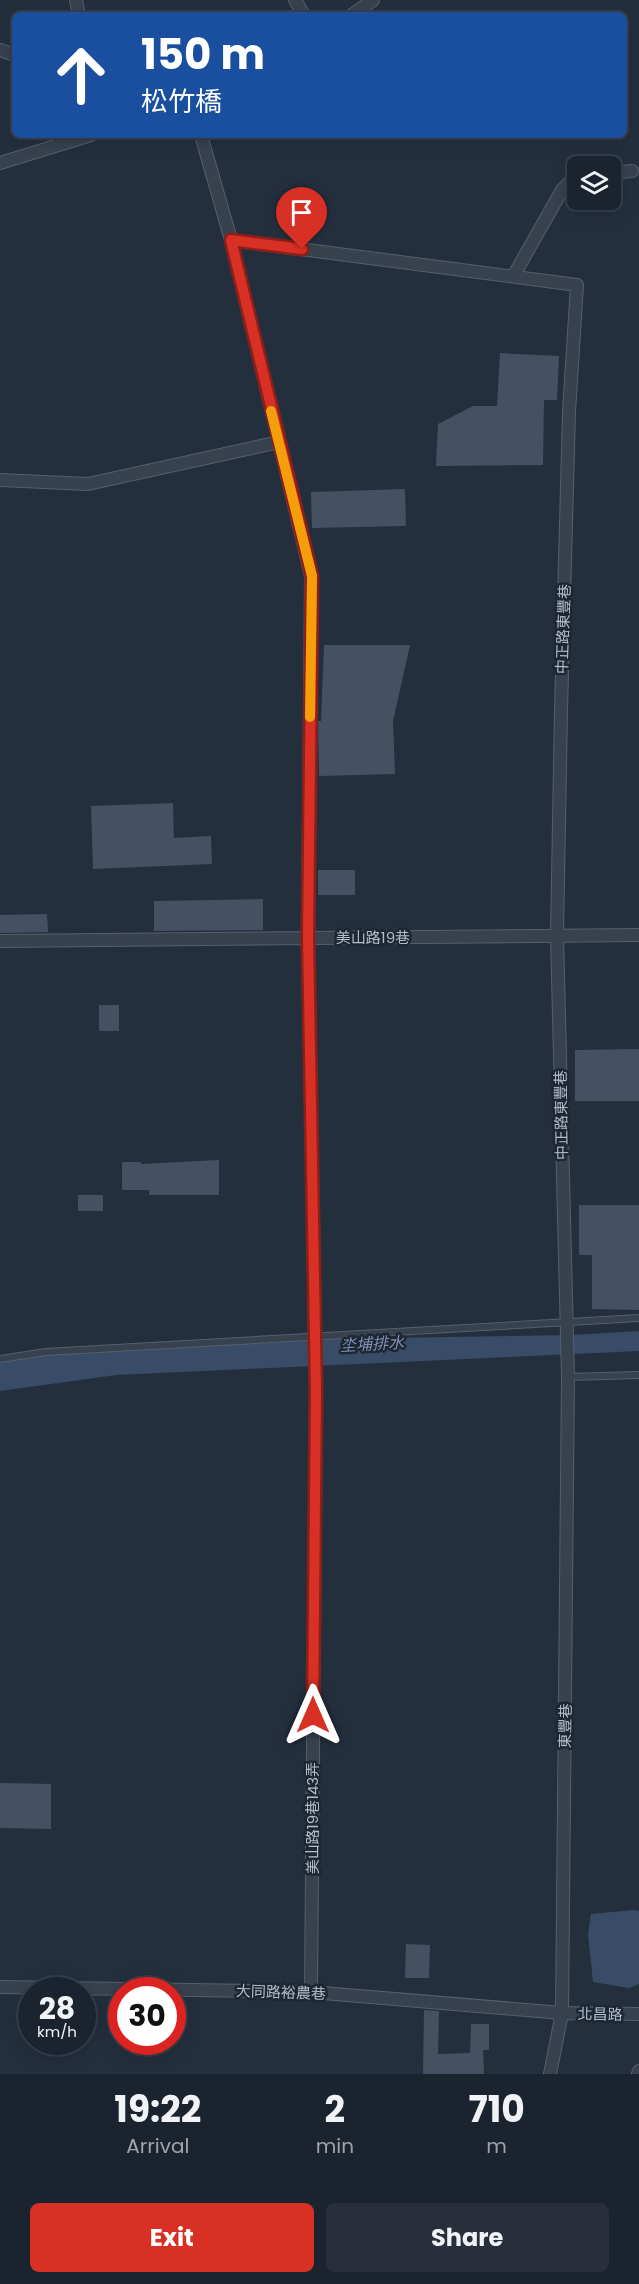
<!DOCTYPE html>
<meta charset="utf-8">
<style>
:root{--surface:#1b232e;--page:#282f3a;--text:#f1f3f6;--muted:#a0a4aa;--line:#39404a;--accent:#d93025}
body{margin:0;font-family:Poppins,"Noto Sans TC",sans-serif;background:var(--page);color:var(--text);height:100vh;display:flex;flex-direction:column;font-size:22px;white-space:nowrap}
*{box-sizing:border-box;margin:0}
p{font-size:20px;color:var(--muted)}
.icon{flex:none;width:33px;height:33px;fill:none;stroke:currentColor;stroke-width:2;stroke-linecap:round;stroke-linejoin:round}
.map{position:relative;height:2074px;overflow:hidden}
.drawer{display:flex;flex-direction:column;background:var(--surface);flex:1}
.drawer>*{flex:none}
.hud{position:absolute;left:12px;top:12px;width:615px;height:126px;border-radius:9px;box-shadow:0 3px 15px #0003,0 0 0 2px var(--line);background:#1a4fa0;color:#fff;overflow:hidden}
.fabs{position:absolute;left:567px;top:156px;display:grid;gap:12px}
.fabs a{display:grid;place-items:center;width:54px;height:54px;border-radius:9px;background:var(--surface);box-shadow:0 3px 15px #0003,0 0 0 2px var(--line);font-size:30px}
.speed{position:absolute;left:18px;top:1977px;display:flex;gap:12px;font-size:30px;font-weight:700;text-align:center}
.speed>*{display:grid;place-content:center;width:78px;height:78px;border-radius:50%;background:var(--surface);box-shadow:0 3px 15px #0003,0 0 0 2px var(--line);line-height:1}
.speed small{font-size:15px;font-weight:400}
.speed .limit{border:9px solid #d22;background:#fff;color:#111}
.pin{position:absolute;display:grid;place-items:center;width:51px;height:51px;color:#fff;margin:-62px -26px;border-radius:50% 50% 50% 0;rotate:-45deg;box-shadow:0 0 6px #0007}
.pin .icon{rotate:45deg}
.me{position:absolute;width:66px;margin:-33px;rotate:0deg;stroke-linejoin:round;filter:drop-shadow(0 0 4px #0008)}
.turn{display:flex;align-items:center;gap:21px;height:126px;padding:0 30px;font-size:27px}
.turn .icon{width:78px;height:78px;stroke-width:2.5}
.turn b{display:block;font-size:42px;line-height:51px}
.eta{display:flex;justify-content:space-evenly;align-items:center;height:102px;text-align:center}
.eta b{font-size:36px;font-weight:700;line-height:42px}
.cta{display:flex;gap:12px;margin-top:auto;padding:12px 30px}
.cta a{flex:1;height:69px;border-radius:9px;background:var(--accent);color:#fff;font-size:24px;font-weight:700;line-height:69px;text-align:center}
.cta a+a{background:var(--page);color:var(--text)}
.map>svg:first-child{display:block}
</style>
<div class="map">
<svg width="639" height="2074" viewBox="0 0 639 2074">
<rect width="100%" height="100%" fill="#242f3e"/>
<!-- water -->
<path fill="#394c67" d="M 639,1331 L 639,1351 L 116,1375 L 0,1391 L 0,1358 L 264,1340 L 573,1335 Z
M 634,1910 L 639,1911 L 639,1984 L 629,1988 L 593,1982 L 588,1934 L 591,1914 Z"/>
<!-- building -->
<path fill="#455162" d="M 500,353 L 559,356 L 557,400 L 544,400 L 543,465 L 436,466 L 438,424 L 473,406 L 497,406 Z
M 405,489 L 406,526 L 312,528 L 311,492 Z
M 324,645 L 410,645 L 393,721 L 395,774 L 319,776 L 318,721 L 321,721 Z
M 173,803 L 174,838 L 211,836 L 212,864 L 93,869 L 91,806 Z
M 318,870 L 355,870 L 355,895 L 318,895 Z
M 263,899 L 263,930 L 154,931 L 154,901 Z
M 47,914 L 48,932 L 0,933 L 0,915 Z
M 99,1005 L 119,1005 L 119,1031 L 99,1031 Z
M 639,1049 L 639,1101 L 575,1101 L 575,1050 Z
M 219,1160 L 219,1195 L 149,1195 L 149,1190 L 122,1190 L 122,1162 L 141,1162 L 141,1164 Z
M 78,1195 L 103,1195 L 103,1211 L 78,1211 Z
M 579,1205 L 639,1205 L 639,1310 L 592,1309 L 592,1255 L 579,1255 Z
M 0,1783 L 51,1784 L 51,1829 L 0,1828 Z
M 406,1944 L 430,1945 L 429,1978 L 405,1978 Z
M 424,2010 L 439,2011 L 438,2054 L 470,2053 L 471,2024 L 489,2024 L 489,2050 L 483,2050 L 484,2074 L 423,2074 Z"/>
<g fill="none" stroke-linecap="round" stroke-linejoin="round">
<!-- lane casing -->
<g stroke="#565f6c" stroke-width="8">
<path id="lane" d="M 0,1359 L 46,1352 L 639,1318
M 568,1377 L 639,1375"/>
</g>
<!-- street casing -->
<g stroke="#565f6c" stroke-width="14">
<path id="street" d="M 76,0 L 79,15
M 295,0 L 304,15
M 352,15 L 373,0
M 0,50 L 15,55
M 201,135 L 231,240 L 577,285 L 569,412 L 561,710 L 557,936 L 568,1377 L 562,2013 L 550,2074
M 0,163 L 91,135
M 610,173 L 632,171
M 231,240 L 311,576 L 308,938 L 316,1392 L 311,1992
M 514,275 L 562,190 L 570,182 L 578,178
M 0,480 L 88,484 L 279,442
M 0,941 L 639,935
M 0,1987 L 311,1992 L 562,2013 L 639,2014
M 638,2074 L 639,2071"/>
</g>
<!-- lane -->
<use href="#lane" stroke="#38414e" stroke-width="6"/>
<!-- street -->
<use href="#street" stroke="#38414e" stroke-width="12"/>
</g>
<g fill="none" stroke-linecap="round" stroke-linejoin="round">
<!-- route casing -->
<g stroke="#8d1f18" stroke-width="15">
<path id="route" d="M 302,249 L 231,240 L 312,576 L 308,938 L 316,1392 L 313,1715"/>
</g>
<!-- route -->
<use href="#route" stroke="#d93025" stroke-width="10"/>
<!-- slow -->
<path stroke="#f59e0b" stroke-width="10" d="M 271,411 L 312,576 L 310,717"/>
</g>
<g text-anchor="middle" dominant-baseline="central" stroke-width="5" stroke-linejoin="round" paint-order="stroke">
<!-- street labels -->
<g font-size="15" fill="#b4bcc9" stroke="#1d2633">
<text transform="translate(563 629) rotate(-88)">中正路東豐巷</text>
<text x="373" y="937">美山路19巷</text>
<text transform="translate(561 1115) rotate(-91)">中正路東豐巷</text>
<text transform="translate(565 1726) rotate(-89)">東豐巷</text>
<text transform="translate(312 1818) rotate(-90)">美山路19巷143弄</text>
<text transform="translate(281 1992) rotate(2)">大同路裕農巷</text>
<text transform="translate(600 2014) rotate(1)">北昌路</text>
</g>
<!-- water labels -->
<g font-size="16" font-style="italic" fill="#7c92b1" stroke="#1d2633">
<text transform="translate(372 1344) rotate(-3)">坔埔排水</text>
</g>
</g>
</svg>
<div class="fabs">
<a><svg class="icon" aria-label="layers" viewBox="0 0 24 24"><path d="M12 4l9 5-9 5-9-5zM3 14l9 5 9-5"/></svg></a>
</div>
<div class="speed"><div>28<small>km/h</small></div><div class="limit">30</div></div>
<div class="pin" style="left:302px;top:249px;background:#d93025"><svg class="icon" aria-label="arrive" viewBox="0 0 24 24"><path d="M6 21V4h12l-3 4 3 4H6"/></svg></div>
<svg class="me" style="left:313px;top:1715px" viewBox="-20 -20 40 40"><path d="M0-17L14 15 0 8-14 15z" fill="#d93025" stroke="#fff" stroke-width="4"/></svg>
<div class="hud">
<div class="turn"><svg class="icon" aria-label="ahead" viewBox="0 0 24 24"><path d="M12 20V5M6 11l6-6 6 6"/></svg><div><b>150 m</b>松竹橋</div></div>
</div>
</div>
<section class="drawer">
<div class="eta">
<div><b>19:22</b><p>Arrival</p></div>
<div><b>2</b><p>min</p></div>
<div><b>710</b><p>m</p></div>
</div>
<div class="cta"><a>Exit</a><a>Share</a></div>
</section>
